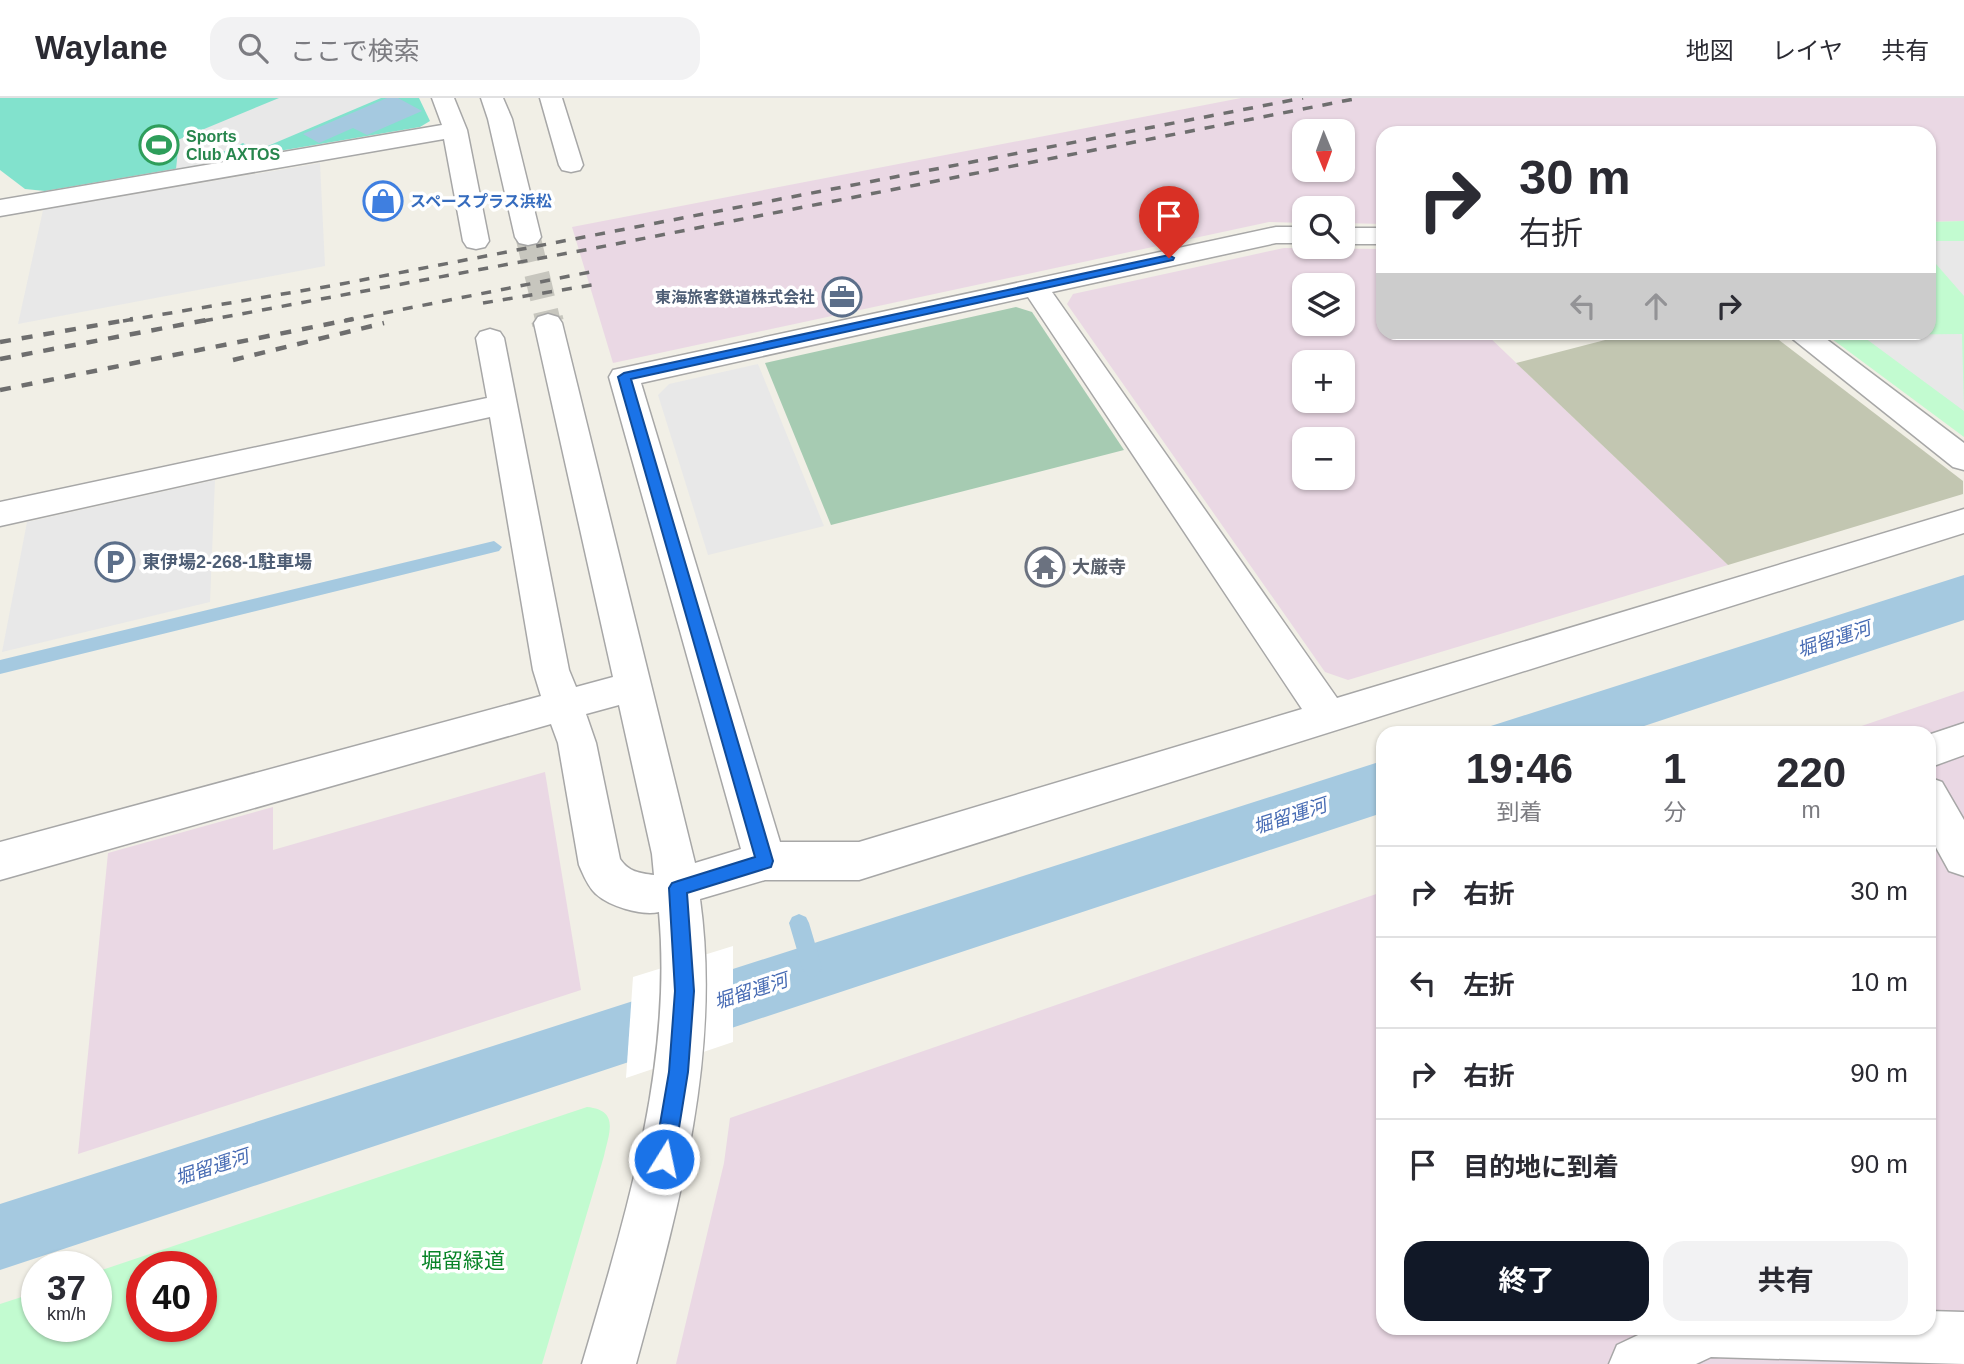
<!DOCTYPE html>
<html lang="ja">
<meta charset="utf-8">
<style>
:root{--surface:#fff;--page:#f2f2f3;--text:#2b2b33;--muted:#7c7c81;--line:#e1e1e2;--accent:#111827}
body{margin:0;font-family:Arial,"Noto Sans JP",sans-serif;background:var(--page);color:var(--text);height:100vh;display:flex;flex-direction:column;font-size:26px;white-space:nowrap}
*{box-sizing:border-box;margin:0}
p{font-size:23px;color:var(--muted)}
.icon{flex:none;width:38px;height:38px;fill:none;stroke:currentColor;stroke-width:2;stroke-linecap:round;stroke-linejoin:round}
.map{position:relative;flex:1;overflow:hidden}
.panel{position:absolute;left:1376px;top:628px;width:560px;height:609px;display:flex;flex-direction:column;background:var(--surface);border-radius:21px;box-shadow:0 2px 5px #0004}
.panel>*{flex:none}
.top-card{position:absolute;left:1376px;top:28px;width:560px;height:214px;border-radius:21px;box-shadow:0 2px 5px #0004;background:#fff;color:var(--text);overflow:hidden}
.needle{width:46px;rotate:179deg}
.fabs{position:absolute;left:1292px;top:21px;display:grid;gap:14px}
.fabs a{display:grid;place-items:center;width:63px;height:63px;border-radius:14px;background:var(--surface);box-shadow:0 2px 5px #0004;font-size:35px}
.speed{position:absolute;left:21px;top:1153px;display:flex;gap:14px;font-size:35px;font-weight:700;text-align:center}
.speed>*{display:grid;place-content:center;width:91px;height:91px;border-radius:50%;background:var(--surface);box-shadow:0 2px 5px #0004;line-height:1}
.speed small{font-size:18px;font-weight:400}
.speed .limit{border:10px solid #d22;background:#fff;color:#111}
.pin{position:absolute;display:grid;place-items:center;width:60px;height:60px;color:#fff;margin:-72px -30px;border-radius:50% 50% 50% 0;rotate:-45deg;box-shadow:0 0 7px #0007}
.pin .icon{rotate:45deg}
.me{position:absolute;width:77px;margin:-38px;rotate:10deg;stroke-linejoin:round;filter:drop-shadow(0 0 5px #0008)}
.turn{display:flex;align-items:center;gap:24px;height:147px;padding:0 28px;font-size:32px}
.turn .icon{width:91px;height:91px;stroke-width:2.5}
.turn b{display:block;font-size:49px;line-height:60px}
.lanes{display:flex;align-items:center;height:66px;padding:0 28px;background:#0003;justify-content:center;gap:35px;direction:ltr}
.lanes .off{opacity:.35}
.eta{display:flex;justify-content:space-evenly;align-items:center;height:119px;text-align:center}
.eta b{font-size:42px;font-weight:700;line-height:49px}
.button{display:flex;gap:14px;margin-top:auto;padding:14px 28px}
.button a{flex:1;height:80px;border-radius:21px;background:var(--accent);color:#fff;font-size:28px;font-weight:700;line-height:80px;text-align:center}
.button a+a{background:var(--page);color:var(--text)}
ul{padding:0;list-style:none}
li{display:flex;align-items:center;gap:21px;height:91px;padding:0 28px;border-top:2px solid var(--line)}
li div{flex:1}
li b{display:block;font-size:26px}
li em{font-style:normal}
header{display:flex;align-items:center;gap:42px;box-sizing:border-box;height:98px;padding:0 35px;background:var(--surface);border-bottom:2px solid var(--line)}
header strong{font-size:33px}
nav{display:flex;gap:38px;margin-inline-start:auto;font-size:24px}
.search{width:490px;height:63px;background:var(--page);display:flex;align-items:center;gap:18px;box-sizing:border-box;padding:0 24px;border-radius:21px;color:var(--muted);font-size:26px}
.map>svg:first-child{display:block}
</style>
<header>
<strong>Waylane</strong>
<div class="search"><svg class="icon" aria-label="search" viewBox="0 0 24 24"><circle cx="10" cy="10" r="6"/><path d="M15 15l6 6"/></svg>ここで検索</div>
<nav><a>地図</a><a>レイヤ</a><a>共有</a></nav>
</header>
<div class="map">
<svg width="1964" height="1266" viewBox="0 0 1964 1266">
<rect width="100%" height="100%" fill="#f1efe6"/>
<!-- industrial -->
<path fill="#ead8e4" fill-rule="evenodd" d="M 1241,0 L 1964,0 L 1964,123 L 1929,124 L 1928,35 L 1382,35 L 1382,126 L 1342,125 L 1342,110 L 1304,110 L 1304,125 L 1269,124 L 613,265 L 572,129 ZM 1304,33 L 1342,33 L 1342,72 L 1304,72 Z
M 1284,150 L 1382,151 L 1382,234 L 1485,235 L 1728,467 L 1348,582 L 1325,574 L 1067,206 L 1073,196 ZM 1304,187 L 1342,187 L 1342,226 L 1304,226 ZM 1304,264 L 1342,264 L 1342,303 L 1304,303 ZM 1304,341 L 1342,341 L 1342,380 L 1304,380 Z
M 1964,593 L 1964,1266 L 676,1266 L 724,1065 L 730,1020 L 1382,794 L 1382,1230 L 1928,1230 L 1928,635 L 1841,635 Z
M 545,674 L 581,892 L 78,1056 L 108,755 L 273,709 L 273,752 Z"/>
<!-- construction -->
<path fill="#c2c6b1" d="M 1636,234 L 1770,235 L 1963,383 L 1963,396 L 1728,467 L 1516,265 Z"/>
<!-- cemetery -->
<path fill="#a6cbb2" d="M 1016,209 L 1032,214 L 1124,352 L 831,427 L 765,265 Z"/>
<!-- park -->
<path fill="#c2fbd0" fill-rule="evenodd" d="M 1964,123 L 1964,339 L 1824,235 L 1928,234 L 1929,124 Z
M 587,1009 C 620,1012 609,1035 604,1058 L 542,1266 L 0,1266 L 0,1206 L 37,1194 L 37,1228 L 96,1228 L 96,1174 ZM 142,1169 L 201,1169 L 201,1228 L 142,1228 Z"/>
<!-- pitch -->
<path fill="#82e2cd" d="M 0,0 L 419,0 L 430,23 L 420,29 L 45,93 L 25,91 L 0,72 Z"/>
<!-- parking -->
<path fill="#e8e8e8" d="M 279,0 L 381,0 L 256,53 L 243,45 L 218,56 L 217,64 L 176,71 L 178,52 L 168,46 Z
M 320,65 L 325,168 L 18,226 L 43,112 Z
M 1928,143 L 1964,143 L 1964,198 L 1929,158 Z
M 1962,236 L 1964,313 L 1861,237 Z
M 758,266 L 824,428 L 708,457 L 658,297 L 669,286 Z
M 215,382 L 210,504 L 2,554 L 27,424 Z"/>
<!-- water -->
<path fill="#a5c9e0" d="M 387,0 L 398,0 L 422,13 L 367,37 L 353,30 L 319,45 L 303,36 Z
M 1964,477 L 1964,522 L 1623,635 L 1469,635 Z
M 1382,663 L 1382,715 L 0,1172 L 0,1106 Z"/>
<!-- pier -->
<path fill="#fff" d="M 733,848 L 733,944 L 626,980 L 633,879 Z"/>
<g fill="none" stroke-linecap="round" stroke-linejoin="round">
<!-- stream -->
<path fill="#a5c9e0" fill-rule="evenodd" d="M 494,443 L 502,449 L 499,453 L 0,576 L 0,562 Z
M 799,816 L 806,819 L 809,825 L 822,869 L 819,876 L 812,879 L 805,876 L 802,869 L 789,825 L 792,819 Z"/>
<!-- minor-tunnel-far1 -->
<path stroke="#c7c6be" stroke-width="25" stroke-dasharray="25 13" stroke-linecap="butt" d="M 528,139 L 548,223"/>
<!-- minor-tunnel -->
<path stroke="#c7c6be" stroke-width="32" stroke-dasharray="32 16" stroke-linecap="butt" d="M 547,221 L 548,225"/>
<!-- minor casing -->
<g stroke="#a7a7a7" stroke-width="3">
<path id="minor" d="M 432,0 L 454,0 L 467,32 L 489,143 L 485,149 L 476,151 L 467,149 L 463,143 L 444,41 L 0,118 L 0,102 L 442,27 Z
M 481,0 L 503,0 L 512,21 L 541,139 L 537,145 L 528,147 L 519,145 L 515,139 L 488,21 Z
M 540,0 L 562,0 L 583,67 L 580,72 L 571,74 L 562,72 L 559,67 Z
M 1276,129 L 1304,129 L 1304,145 L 1276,145 L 1052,194 L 1337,600 L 1964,411 L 1964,435 L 859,782 L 765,782 L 700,801 C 722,959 677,1115 636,1266 L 582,1266 C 625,1120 673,968 659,814 C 641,818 609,808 596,796 C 588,789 583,776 579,767 L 558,645 L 551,626 L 0,782 L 0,744 L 541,598 L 533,572 L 490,319 L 0,428 L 0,404 L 487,300 L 476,240 L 480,234 L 490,231 L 500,234 L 504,240 L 569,572 L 576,589 L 613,579 L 534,225 L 538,219 L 548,216 L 558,219 L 562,225 L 695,765 L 741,751 L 609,279 L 613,272 ZM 1028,199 L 1302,611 L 859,744 L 780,744 L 641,285 ZM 619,607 L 652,756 L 654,777 C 639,775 629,774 620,761 L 596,645 L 586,616 Z
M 1342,130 L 1382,130 L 1382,146 L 1342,146 Z
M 1784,234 L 1817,234 L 1964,345 L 1964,372 L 1953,369 Z
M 1964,625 L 1964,657 L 1928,670 L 1928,637 Z
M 1928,679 L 1942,684 L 1964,722 L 1964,778 L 1949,773 L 1928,735 Z
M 1928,1213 L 1964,1214 L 1964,1266 L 1711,1259 L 1696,1266 L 1609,1266 L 1617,1247 L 1653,1230 L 1928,1230 Z"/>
</g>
<!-- minor -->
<use href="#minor" fill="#fff" fill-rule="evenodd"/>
<!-- rail-far1 -->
<path stroke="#6e6e6e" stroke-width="3.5" stroke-dasharray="10 10" stroke-linecap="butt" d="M 483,205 L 598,186
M 123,223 L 336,187 L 1303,0
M 203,223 L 590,151 L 1359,0
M 344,223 L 595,173"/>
<!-- rail -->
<path stroke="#6e6e6e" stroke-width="4.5" stroke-dasharray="11 11" stroke-linecap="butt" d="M 0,244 L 133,221
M 0,261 L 212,221
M 233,262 L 384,225
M 0,292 L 353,221"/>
</g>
<!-- route -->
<path fill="#1a73e8" stroke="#114b97" stroke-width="2" d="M 1169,157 L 1174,160 L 1173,162 L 631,281 L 773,763 L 771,769 L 687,795 L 694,893 L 688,974 L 674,1061 L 671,1068 L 664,1071 L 657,1068 L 654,1061 L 669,974 L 675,893 L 669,790 L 672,785 L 678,783 L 755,759 L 618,279 L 624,275 Z"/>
<!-- icons -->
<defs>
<g id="stadium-ring" transform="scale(2.0125)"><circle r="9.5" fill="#fff" stroke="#2e9e5b" stroke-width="1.5"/><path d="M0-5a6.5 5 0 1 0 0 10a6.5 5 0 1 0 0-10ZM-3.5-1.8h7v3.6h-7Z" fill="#2e9e5b"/></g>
<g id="shop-ring" transform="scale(2.0125)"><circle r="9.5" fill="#fff" stroke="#3f7fe0" stroke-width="1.5"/><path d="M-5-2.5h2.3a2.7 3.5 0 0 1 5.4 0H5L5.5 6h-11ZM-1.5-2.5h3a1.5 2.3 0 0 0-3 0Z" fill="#3f7fe0"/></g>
<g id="office-ring" transform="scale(2.0125)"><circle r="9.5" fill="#fff" stroke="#5c6f8a" stroke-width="1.5"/><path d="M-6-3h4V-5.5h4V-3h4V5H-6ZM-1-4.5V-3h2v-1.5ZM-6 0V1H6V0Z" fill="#5c6f8a"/></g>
<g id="parking-ring" transform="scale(2.0125)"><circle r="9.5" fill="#fff" stroke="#5c6f8a" stroke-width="1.5"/><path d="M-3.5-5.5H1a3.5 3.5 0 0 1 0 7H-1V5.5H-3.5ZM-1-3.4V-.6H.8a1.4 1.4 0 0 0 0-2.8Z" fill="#5c6f8a"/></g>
<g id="temple-ring" transform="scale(2.0125)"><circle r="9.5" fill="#fff" stroke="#6b7280" stroke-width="1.5"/><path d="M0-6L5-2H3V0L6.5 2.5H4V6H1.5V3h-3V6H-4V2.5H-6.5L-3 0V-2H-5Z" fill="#6b7280"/></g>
</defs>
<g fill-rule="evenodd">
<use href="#stadium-ring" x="159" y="47"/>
<use href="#shop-ring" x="383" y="103"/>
<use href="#office-ring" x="842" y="199"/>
<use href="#parking-ring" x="115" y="464"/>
<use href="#temple-ring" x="1045" y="469"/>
</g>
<g text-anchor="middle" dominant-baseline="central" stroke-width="7" stroke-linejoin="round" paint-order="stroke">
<!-- far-leisure labels -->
<g font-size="16" font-weight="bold" fill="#27864d" stroke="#fff" text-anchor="start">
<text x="186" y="38">Sports<tspan x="186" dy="18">Club AXTOS</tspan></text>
</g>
<!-- far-shop labels -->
<g font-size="16" font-weight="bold" fill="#366cbe" stroke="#fff" text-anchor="start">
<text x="410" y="103">スペースプラス浜松</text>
</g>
<!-- far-service labels -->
<g font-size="16" font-weight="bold" fill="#4e5e75" stroke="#fff" text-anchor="end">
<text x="815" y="199">東海旅客鉄道株式会社</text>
</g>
<!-- service labels -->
<g font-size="18" font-weight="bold" fill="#4e5e75" stroke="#fff" text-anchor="start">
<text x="142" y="464">東伊場2-268-1駐車場</text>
</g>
<!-- worship labels -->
<g font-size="18" font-weight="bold" fill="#5b616d" stroke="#fff" text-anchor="start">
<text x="1072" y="469">大厳寺</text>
</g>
<!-- water labels -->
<g font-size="19" font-style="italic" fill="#486cb4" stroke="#fff">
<text transform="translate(1834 541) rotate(-18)">堀留運河</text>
<text transform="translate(1290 718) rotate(-18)">堀留運河</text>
<text transform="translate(751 893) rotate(-18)">堀留運河</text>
<text transform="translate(212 1069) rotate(-18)">堀留運河</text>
</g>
<!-- near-park labels -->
<g font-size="21" fill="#088427" stroke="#fff">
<text x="463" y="1162">堀留緑道</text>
</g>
</g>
</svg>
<div class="fabs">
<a><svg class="needle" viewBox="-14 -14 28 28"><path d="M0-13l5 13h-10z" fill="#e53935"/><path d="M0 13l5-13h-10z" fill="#7c7c81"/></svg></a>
<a><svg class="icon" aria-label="search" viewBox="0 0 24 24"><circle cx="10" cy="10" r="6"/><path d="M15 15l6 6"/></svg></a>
<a><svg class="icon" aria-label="layers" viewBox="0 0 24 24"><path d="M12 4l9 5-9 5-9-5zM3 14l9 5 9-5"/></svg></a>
<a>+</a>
<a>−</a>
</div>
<div class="speed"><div>37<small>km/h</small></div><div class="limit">40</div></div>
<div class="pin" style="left:1169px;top:160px;background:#d93025"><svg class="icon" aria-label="arrive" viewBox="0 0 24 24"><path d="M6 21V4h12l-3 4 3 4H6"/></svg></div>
<svg class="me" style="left:664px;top:1061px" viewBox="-20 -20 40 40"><circle r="17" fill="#1a73e8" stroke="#fff" stroke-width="3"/><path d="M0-11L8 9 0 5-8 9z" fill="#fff"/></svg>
<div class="top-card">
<div class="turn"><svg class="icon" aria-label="right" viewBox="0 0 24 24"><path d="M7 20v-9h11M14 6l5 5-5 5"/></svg><div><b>30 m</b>右折</div></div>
<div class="lanes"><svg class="icon off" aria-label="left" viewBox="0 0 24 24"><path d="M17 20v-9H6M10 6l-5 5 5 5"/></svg><svg class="icon off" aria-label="ahead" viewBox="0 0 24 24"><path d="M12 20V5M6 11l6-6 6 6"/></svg><svg class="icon" aria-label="right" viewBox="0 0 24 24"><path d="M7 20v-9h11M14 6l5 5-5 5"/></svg></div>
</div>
<section class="panel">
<div class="eta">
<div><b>19:46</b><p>到着</p></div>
<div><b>1</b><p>分</p></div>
<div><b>220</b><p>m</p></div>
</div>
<ul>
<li><svg class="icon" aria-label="right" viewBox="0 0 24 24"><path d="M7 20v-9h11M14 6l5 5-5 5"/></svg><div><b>右折</b></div><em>30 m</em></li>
<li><svg class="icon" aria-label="left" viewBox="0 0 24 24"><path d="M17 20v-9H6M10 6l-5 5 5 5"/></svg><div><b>左折</b></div><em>10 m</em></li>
<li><svg class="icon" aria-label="right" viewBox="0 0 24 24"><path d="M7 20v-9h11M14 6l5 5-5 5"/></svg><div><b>右折</b></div><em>90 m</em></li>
<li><svg class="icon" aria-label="arrive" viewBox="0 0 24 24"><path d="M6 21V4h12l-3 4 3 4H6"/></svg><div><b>目的地に到着</b></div><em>90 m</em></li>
</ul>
<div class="button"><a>終了</a><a>共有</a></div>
</section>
</div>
